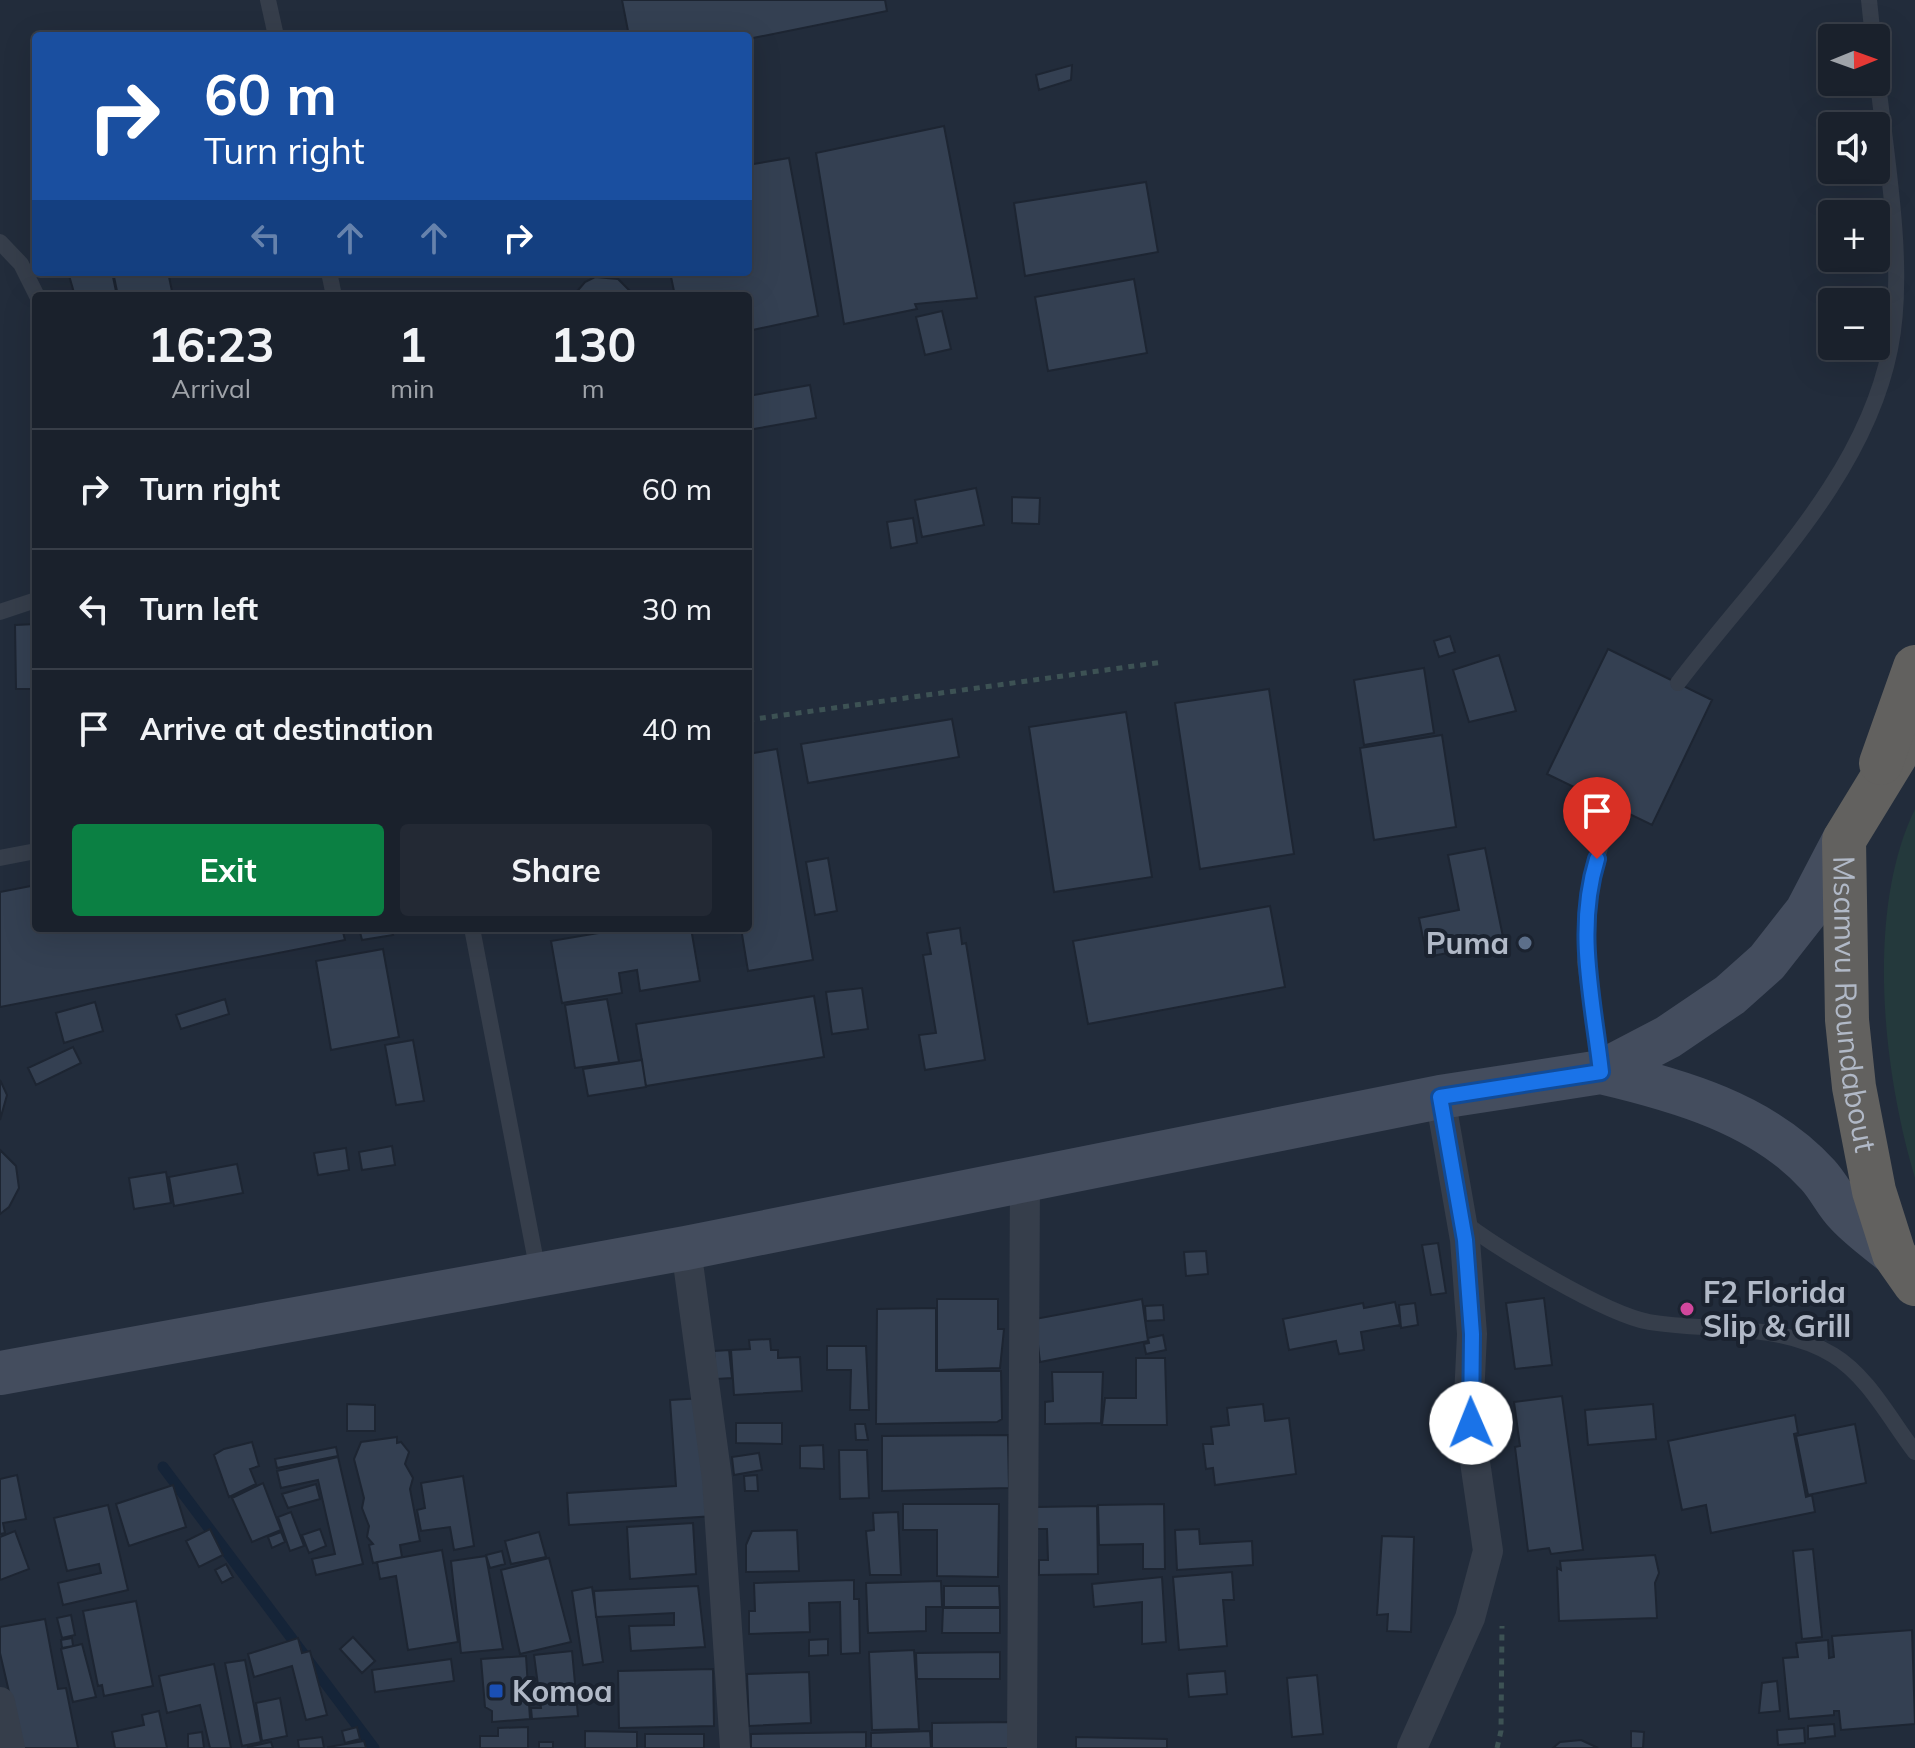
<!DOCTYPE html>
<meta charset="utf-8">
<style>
:root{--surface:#1a212c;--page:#232934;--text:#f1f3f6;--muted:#9fa3a9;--line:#383e48;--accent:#0b8043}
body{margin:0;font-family:Mulish,sans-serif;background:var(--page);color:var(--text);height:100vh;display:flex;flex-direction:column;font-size:30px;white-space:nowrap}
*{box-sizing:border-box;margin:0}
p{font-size:26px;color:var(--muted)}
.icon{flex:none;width:44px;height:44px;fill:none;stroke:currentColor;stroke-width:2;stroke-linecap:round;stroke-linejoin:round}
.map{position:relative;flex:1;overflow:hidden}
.side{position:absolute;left:32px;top:292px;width:720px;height:640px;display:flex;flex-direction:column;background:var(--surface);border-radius:8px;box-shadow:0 8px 32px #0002,0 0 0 2px var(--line)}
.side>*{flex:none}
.hud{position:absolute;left:32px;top:32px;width:720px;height:244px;border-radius:8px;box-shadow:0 8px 32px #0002,0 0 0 2px var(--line);background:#1a4fa0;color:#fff;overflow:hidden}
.needle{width:52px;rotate:89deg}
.controls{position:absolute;left:1818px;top:24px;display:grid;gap:16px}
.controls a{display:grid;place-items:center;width:72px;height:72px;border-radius:8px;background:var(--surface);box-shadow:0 8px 32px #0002,0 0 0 2px var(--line);font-size:40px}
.pin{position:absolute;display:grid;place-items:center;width:68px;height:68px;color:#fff;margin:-82px -34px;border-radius:50% 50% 50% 0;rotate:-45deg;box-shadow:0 0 8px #0007}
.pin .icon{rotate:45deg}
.me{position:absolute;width:88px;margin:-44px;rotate:359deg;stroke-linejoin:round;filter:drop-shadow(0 0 6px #0008)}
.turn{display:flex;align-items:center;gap:28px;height:168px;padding:0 40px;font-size:36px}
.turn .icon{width:104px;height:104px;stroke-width:2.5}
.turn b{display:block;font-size:56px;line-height:68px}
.lanes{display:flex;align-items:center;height:76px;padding:0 40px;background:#0003;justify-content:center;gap:40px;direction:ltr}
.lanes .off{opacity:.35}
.eta{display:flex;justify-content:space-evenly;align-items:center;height:136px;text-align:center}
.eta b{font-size:48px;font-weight:700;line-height:56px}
.action{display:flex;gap:16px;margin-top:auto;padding:16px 40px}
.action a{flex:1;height:92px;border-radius:8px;background:var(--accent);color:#fff;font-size:32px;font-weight:700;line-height:92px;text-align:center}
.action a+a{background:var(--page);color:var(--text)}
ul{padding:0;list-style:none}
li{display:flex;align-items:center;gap:24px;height:120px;padding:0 40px;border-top:2px solid var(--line)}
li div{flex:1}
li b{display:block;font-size:30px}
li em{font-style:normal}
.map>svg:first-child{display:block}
</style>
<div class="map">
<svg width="1915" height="1748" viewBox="0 0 1915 1748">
<rect width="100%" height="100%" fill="#222c3b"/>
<!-- green -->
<path fill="#24393c" d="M 1915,809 L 1915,1178 C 1883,1072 1865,911 1915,809 Z"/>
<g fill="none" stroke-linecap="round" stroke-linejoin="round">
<!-- stream -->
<path stroke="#152438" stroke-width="11" d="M 163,1467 L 374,1748"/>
</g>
<!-- building -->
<path fill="#344052" stroke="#1d2532" stroke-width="2" d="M 622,0 L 885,0 L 887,11 L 748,39 L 629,36 Z
M 1072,65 L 1071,80 L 1039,90 L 1036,75 Z
M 944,126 L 977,298 L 915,304 L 917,309 L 844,324 L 816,153 Z
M 789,158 L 818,316 L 748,331 L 748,296 L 675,296 L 670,272 L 748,272 L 748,165 Z
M 1146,182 L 1158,252 L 1025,276 L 1014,203 Z
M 68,272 L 112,272 L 117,296 L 75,296 Z
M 113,272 L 168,272 L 173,296 L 118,296 Z
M 595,277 L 618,279 L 635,296 L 573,296 L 585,282 Z
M 1134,279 L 1147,353 L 1048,371 L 1035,297 Z
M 942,311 L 951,349 L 925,355 L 916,317 Z
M 810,385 L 816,418 L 748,430 L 748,396 Z
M 976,488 L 984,525 L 922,537 L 915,500 Z
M 1012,497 L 1040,498 L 1039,524 L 1012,523 Z
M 913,518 L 917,543 L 891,548 L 887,522 Z
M 36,624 L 36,689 L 16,689 L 15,625 Z
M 1450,636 L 1455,652 L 1439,657 L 1434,641 Z
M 1608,649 L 1712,700 L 1652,825 L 1547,774 Z
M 1499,655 L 1516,711 L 1469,722 L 1453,670 Z
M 1424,668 L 1434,733 L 1364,745 L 1354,680 Z
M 1269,689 L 1294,854 L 1200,869 L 1175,703 Z
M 1126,712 L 1152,877 L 1054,892 L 1029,727 Z
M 952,719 L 959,757 L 808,783 L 801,744 Z
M 1442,735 L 1456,827 L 1374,840 L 1360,748 Z
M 777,749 L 813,960 L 748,971 L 741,928 L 748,928 L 748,754 Z
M 1485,848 L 1504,942 L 1427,957 L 1419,918 L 1459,910 L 1448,855 Z
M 828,858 L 837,911 L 815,915 L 806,862 Z
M 36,885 L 36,928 L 342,928 L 345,940 L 0,1007 L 0,892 Z
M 1270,906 L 1285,987 L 1088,1024 L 1073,941 Z
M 359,928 L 391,928 L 393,935 L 362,940 Z
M 628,928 L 691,928 L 700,981 L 640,991 L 637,970 L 619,973 L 622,993 L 562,1003 L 551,941 Z
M 960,928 L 962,944 L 966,943 L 985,1060 L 925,1070 L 919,1035 L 936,1033 L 923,955 L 931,954 L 927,933 Z
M 383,949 L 399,1037 L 331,1050 L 316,961 Z
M 862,988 L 868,1029 L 832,1034 L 826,992 Z
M 814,996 L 824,1057 L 646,1086 L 636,1024 Z
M 225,999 L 229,1014 L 181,1029 L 176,1015 Z
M 607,999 L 619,1062 L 575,1068 L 565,1005 Z
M 95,1002 L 103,1031 L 64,1043 L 56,1013 Z
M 413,1040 L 424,1101 L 396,1105 L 385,1045 Z
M 73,1047 L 81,1063 L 36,1085 L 28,1068 Z
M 642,1060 L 646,1087 L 588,1096 L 583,1069 Z
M 0,1080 L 7,1095 L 0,1120 Z
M 392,1146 L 395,1165 L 362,1170 L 359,1152 Z
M 346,1148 L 349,1170 L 318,1175 L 314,1153 Z
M 0,1150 L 16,1166 L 19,1188 L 9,1207 L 0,1214 Z
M 237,1164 L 243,1193 L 174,1206 L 169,1177 Z
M 166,1172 L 171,1203 L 134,1209 L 129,1178 Z
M 1438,1243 L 1446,1293 L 1431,1295 L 1422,1245 Z
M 1206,1251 L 1208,1274 L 1186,1276 L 1184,1252 Z
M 1544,1298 L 1552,1365 L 1515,1369 L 1506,1303 Z
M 937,1299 L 998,1299 L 998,1329 L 1004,1329 L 1000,1368 L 937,1370 Z
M 1142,1299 L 1148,1341 L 1040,1362 L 1035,1319 Z
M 1395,1302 L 1400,1325 L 1361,1332 L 1364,1350 L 1339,1354 L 1336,1341 L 1289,1350 L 1283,1319 L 1363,1303 L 1364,1308 Z
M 1415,1303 L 1418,1325 L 1401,1328 L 1399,1305 Z
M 1163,1305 L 1164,1320 L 1146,1321 L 1145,1306 Z
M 936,1308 L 936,1371 L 1001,1371 L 1002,1419 L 997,1422 L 876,1424 L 877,1309 Z
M 1163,1335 L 1166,1350 L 1146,1354 L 1144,1344 L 1149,1343 L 1148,1338 Z
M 770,1339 L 771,1350 L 778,1350 L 778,1358 L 800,1357 L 802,1391 L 734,1395 L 731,1350 L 750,1349 L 749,1340 Z
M 827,1346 L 866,1346 L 869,1410 L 850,1410 L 851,1370 L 827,1370 Z
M 729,1350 L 732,1378 L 716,1379 L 714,1351 Z
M 1136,1358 L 1165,1358 L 1167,1425 L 1102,1425 L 1105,1398 L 1136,1398 Z
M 1052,1372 L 1103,1372 L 1101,1423 L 1045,1424 L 1045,1402 L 1053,1401 Z
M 1562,1396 L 1583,1550 L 1551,1554 L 1549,1548 L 1528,1551 L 1515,1447 L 1520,1446 L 1514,1402 Z
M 704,1398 L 715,1516 L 569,1525 L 567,1493 L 676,1486 L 670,1400 Z
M 347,1404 L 375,1405 L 375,1431 L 347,1431 Z
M 1263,1404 L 1265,1421 L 1289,1418 L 1296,1474 L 1215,1485 L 1213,1468 L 1206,1469 L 1203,1444 L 1213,1444 L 1211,1427 L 1229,1425 L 1227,1408 Z
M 1653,1404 L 1656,1439 L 1588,1445 L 1585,1410 Z
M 1795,1415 L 1798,1433 L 1794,1434 L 1806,1497 L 1812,1495 L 1815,1512 L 1711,1533 L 1706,1505 L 1682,1510 L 1668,1441 Z
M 736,1423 L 782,1423 L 782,1444 L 736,1443 Z
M 855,1424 L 865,1424 L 868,1440 L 856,1440 Z
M 1855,1424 L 1866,1483 L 1808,1495 L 1796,1436 Z
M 1008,1435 L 1009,1488 L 882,1491 L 882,1436 Z
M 397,1437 L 397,1443 L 401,1442 L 409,1452 L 405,1464 L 413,1478 L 410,1489 L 420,1541 L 400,1545 L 402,1557 L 373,1563 L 369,1545 L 373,1544 L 367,1537 L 369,1526 L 362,1508 L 364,1498 L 354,1459 L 361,1442 Z
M 252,1442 L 259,1466 L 250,1469 L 256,1484 L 229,1497 L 214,1455 L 224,1449 Z
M 823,1445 L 824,1469 L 800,1468 L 800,1446 Z
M 336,1447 L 338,1456 L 277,1468 L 275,1459 Z
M 839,1450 L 867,1450 L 869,1498 L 840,1499 Z
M 759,1453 L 762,1470 L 734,1475 L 732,1457 Z
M 338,1457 L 363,1564 L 316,1575 L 312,1559 L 335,1554 L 318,1480 L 281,1488 L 277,1471 Z
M 17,1475 L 26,1519 L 3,1523 L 5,1533 L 0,1534 L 0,1479 Z
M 757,1475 L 758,1491 L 745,1491 L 744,1476 Z
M 463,1476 L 474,1546 L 454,1550 L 450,1527 L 421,1531 L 417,1510 L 425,1508 L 421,1483 Z
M 263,1483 L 281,1530 L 252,1542 L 232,1498 Z
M 316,1484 L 320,1499 L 288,1508 L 282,1494 Z
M 173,1485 L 186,1527 L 129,1546 L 116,1504 Z
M 903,1504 L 999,1504 L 998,1577 L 937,1576 L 937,1530 L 903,1530 Z
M 1164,1504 L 1165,1569 L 1143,1569 L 1143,1544 L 1099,1545 L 1098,1505 Z
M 108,1505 L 128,1590 L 63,1605 L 58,1583 L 101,1573 L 99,1564 L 67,1571 L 54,1518 Z
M 1097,1506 L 1098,1574 L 1039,1575 L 1039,1560 L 1048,1560 L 1047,1529 L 1037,1529 L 1036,1507 Z
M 291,1512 L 304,1546 L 290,1551 L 278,1517 Z
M 898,1512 L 901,1575 L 870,1575 L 866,1531 L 874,1530 L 873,1513 Z
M 693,1523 L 696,1574 L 630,1579 L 627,1527 Z
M 210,1529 L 223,1555 L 199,1567 L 186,1541 Z
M 320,1529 L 326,1546 L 309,1553 L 302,1535 Z
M 1199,1529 L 1200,1544 L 1252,1541 L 1253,1565 L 1177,1570 L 1175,1530 Z
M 797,1530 L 799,1571 L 746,1572 L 746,1545 L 752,1531 Z
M 15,1531 L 29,1569 L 0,1580 L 0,1537 Z
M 281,1532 L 285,1542 L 272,1548 L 268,1537 Z
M 539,1532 L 546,1557 L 511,1564 L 505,1541 Z
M 1382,1536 L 1414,1537 L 1411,1632 L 1387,1631 L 1388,1614 L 1377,1615 Z
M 1813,1549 L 1822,1637 L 1802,1639 L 1793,1551 Z
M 442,1550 L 458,1642 L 408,1650 L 396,1576 L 380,1579 L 377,1562 Z
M 502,1551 L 505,1564 L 490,1568 L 486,1555 Z
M 1655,1555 L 1659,1573 L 1655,1583 L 1657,1618 L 1559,1621 L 1557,1568 L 1561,1570 L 1560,1561 Z
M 486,1556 L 503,1649 L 461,1653 L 451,1561 Z
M 549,1558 L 571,1642 L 520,1654 L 501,1570 Z
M 226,1564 L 233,1577 L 222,1583 L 215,1570 Z
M 1232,1572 L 1234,1600 L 1223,1600 L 1227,1646 L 1179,1650 L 1173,1577 Z
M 1162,1577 L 1166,1642 L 1142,1644 L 1142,1602 L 1094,1607 L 1092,1584 Z
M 854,1580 L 854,1599 L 859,1599 L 860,1653 L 841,1654 L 840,1602 L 809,1603 L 810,1632 L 749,1634 L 749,1611 L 755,1611 L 754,1583 Z
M 941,1581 L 942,1607 L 926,1607 L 926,1631 L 868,1633 L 866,1583 Z
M 698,1586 L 705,1647 L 631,1651 L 629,1626 L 674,1625 L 674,1613 L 596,1617 L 594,1591 Z
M 944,1586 L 999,1586 L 1000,1607 L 944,1607 Z
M 592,1587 L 603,1662 L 583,1665 L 572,1591 Z
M 136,1601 L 153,1686 L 104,1696 L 102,1685 L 98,1686 L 83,1611 Z
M 943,1608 L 1000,1608 L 1000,1633 L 942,1633 Z
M 71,1615 L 75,1635 L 62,1638 L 57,1618 Z
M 45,1619 L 58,1689 L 66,1688 L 78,1748 L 22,1748 L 0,1653 L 0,1627 Z
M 1912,1630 L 1915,1724 L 1841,1730 L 1839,1711 L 1834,1711 L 1834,1715 L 1789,1719 L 1783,1658 L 1798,1657 L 1796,1643 L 1828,1640 L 1829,1658 L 1834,1657 L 1832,1636 Z
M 353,1637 L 375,1661 L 362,1673 L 340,1649 Z
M 72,1638 L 73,1646 L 62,1648 L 61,1640 Z
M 298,1638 L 302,1653 L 310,1651 L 327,1715 L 306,1720 L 292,1666 L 254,1677 L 248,1654 Z
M 828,1639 L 828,1655 L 809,1656 L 809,1640 Z
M 82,1644 L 96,1697 L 73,1702 L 61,1649 Z
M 914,1650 L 919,1729 L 872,1730 L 869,1652 Z
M 572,1651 L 578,1716 L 532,1719 L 531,1708 L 541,1708 L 534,1655 Z
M 1000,1652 L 1000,1679 L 917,1679 L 916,1653 Z
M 526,1656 L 530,1719 L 492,1722 L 492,1711 L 485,1707 L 481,1659 Z
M 451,1659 L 454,1681 L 375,1692 L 372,1670 Z
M 245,1660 L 261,1742 L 242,1746 L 225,1663 Z
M 214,1664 L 231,1748 L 210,1748 L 200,1705 L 167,1713 L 159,1676 Z
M 713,1669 L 714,1726 L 619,1728 L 618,1671 Z
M 1225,1671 L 1227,1694 L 1189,1697 L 1187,1674 Z
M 809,1672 L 811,1723 L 749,1726 L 747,1674 Z
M 1317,1675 L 1323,1734 L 1292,1737 L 1287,1678 Z
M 1777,1681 L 1780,1711 L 1759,1713 L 1762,1683 Z
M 280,1698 L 287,1736 L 262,1741 L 256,1703 Z
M 159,1711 L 167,1748 L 115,1748 L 112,1732 L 144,1725 L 142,1715 Z
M 1011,1722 L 1011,1748 L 932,1748 L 932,1723 Z
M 1834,1724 L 1835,1736 L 1808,1739 L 1808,1726 Z
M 357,1727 L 360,1739 L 345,1743 L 342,1731 Z
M 528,1727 L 528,1748 L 480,1748 L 480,1736 L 498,1736 L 498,1728 Z
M 1804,1728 L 1805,1743 L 1778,1745 L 1777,1730 Z
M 585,1731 L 637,1732 L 637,1748 L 585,1748 Z
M 930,1731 L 931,1748 L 871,1748 L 871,1733 Z
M 1631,1731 L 1644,1732 L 1643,1748 L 1631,1748 Z
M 202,1732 L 204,1748 L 188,1748 L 188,1734 Z
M 866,1732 L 866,1748 L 751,1748 L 751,1734 Z
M 645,1734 L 704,1734 L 704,1748 L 645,1748 Z
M 322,1737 L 324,1748 L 299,1748 L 298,1740 Z
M 1076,1737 L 1167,1739 L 1167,1748 L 1076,1748 Z
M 1581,1740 L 1598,1748 L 1553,1748 L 1560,1742 Z
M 364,1741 L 366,1748 L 328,1748 L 328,1747 Z
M 271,1742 L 273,1748 L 248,1748 L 248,1747 Z
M 539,1742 L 553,1742 L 553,1748 L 539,1748 Z"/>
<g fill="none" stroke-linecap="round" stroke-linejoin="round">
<!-- path -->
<path stroke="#3d5254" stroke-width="5" stroke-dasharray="6 6" stroke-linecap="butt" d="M 748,720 L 1163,662
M 1497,1748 L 1501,1731 L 1502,1626"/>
<!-- service -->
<path stroke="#363e4b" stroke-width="16" d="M 268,0 L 276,36
M 1869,0 L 1873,38
M 0,242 L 21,264 L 37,296
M 329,272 L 334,296
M 0,612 L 36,600
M 1678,683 C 1755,581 1864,480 1890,349 C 1907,266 1885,152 1876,66
M 0,858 L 36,851
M 472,928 L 538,1272
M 1600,1071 L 1585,962 L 1589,886 L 1612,806
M 1463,1222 C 1500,1250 1605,1314 1649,1322 C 1709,1332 1780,1322 1833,1355 C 1868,1376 1891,1421 1915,1452"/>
<!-- minor -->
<path stroke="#363e4b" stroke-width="30" d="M 686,1248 L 717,1479 L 735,1748
M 0,1702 L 10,1748
M 1022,1748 L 1025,1180
M 1412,1748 L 1470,1618 L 1488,1551 L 1473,1448 L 1469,1398 L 1472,1334 L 1465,1240 L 1440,1097"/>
<!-- secondary -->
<path stroke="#444d5e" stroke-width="44" d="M 1601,1072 C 1678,1090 1763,1114 1818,1175 C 1829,1187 1836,1203 1847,1214 C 1861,1229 1878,1241 1894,1254
M 0,1373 L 686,1248 L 1440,1097 L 1601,1072 L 1668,1037 L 1730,995 L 1767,962 L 1807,911 L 1844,840"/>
<!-- trunk -->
<g stroke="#62615f" stroke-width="44">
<path id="s1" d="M 1915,735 L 1899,750 L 1844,840 L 1847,1020 L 1854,1087 L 1874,1191 L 1894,1254 L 1915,1284"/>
<path d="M 1881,763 L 1915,667"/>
</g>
</g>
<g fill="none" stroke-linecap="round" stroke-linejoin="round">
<!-- route casing -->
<g stroke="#114b97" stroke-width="20">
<path id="route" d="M 1471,1423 L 1472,1334 L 1465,1240 L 1440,1097 L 1601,1072 C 1593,1000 1575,930 1597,859"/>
</g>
<!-- route -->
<use href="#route" stroke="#1a73e8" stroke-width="14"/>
</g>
<!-- markers -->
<circle fill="#5c6f8a" stroke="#1b2330" stroke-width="3" cx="1525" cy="943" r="8"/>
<circle fill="#d1479c" stroke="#1b2330" stroke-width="3" cx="1687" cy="1309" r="8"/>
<rect fill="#1a4fb4" stroke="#1b2330" stroke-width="3" x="488" y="1683" width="16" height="16" rx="4"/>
<g text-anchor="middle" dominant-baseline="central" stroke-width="8" stroke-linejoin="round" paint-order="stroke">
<!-- poi labels -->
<g font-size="30" font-weight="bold" fill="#b1b9c7" stroke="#1b2330" text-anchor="start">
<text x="1509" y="943" text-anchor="end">Puma</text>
<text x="1703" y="1292">F2 Florida<tspan x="1703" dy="34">Slip &amp; Grill</tspan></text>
<text x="512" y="1691">Komoa</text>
</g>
<!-- street labels -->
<g font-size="30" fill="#b1b9c7" stroke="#1b2330">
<text stroke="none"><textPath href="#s1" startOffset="292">Msamvu Roundabout</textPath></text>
</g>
</g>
</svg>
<div class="controls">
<a><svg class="needle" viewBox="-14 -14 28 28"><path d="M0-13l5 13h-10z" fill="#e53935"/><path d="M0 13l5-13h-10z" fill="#9fa3a9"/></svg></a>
<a><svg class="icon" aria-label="sound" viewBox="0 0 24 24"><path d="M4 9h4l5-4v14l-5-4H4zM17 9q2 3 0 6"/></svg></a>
<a>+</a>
<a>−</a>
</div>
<div class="pin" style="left:1597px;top:859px;background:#d93025"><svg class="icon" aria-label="arrive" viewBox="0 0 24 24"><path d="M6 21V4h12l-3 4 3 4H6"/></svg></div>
<svg class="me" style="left:1471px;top:1423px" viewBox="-20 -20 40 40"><circle r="19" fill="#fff"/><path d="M0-13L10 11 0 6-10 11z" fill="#1a73e8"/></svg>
<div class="hud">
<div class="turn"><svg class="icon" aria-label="right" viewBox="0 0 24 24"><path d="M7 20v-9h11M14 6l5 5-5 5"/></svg><div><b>60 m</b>Turn right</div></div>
<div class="lanes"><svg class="icon off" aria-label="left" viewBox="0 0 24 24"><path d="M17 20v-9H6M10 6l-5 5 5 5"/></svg><svg class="icon off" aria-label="ahead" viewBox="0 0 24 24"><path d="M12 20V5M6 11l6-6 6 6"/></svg><svg class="icon off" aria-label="ahead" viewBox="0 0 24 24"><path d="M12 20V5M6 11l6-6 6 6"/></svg><svg class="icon" aria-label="right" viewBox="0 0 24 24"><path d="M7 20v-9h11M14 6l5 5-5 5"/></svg></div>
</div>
<section class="side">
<div class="eta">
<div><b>16:23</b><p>Arrival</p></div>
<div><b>1</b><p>min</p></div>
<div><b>130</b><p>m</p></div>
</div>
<ul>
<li><svg class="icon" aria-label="right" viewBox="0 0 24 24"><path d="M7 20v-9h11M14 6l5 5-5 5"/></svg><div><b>Turn right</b></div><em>60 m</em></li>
<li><svg class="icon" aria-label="left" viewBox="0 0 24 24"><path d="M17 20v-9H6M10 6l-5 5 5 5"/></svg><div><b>Turn left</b></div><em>30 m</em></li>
<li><svg class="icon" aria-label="arrive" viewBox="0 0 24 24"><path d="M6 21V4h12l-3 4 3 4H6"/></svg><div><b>Arrive at destination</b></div><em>40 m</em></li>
</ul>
<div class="action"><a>Exit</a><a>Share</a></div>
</section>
</div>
